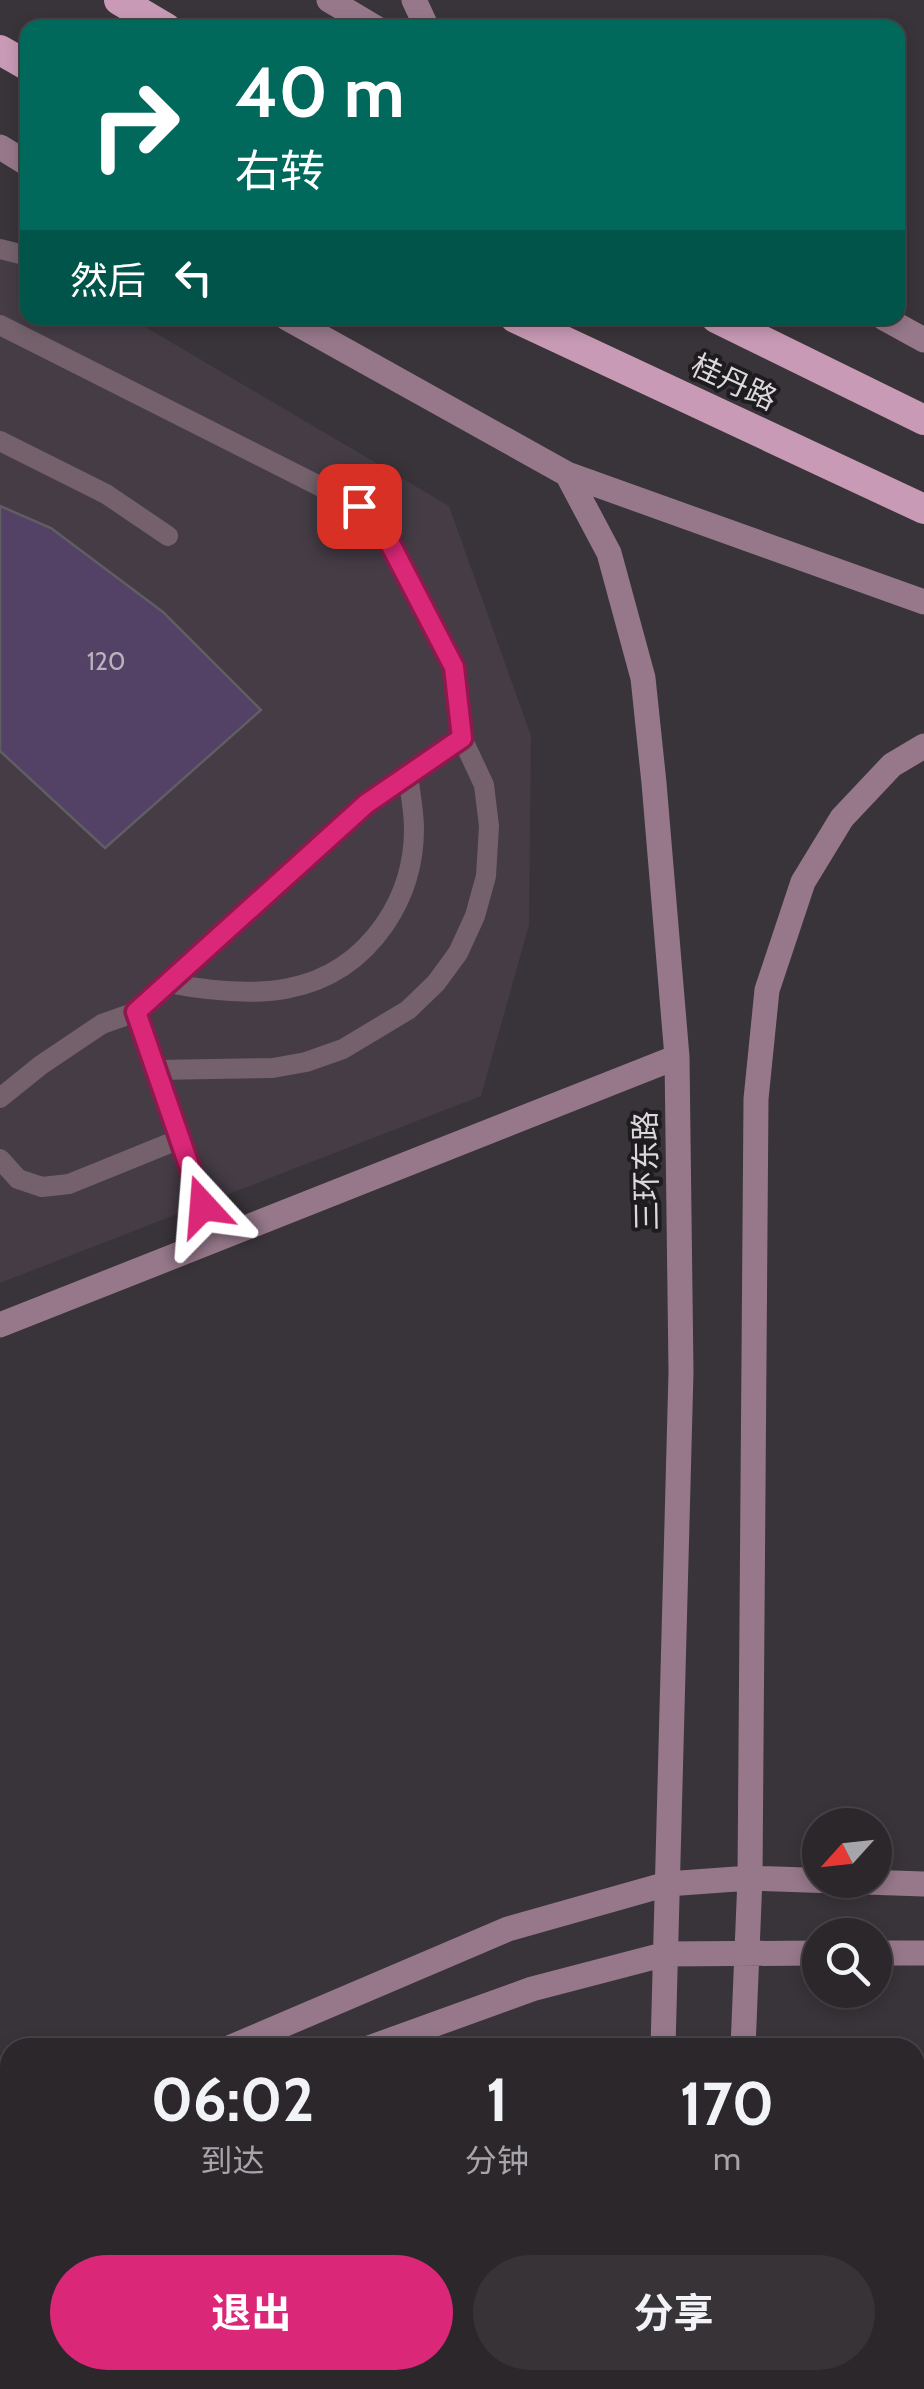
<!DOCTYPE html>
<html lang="zh">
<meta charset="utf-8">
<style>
:root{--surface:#2b272b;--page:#373337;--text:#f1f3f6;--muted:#a6a5a9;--line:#474447;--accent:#db2777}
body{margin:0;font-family:Cabin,"Noto Sans SC",sans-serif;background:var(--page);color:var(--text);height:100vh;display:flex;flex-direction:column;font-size:38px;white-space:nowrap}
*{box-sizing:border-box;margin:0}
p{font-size:32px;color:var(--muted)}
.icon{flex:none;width:55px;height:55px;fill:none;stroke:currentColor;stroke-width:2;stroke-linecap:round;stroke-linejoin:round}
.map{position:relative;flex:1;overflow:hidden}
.details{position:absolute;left:0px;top:2038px;width:925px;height:352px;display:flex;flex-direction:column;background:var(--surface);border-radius:30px 30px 0 0;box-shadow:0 5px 15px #0003,0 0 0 2px var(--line)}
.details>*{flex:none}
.top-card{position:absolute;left:20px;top:20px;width:885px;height:305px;border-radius:20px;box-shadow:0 5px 15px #0003,0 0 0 2px var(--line);background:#00695c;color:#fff;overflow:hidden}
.needle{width:65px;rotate:243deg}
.tools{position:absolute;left:802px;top:1808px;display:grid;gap:20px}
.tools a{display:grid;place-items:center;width:90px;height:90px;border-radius:50%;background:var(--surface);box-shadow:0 5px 15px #0003,0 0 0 2px var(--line);font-size:50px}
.pin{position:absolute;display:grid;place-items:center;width:85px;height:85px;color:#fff;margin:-42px;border-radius:20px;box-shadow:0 5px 15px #0006}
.me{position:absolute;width:110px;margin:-55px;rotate:341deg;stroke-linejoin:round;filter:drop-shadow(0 0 8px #0008)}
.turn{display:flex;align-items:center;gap:35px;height:210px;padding:0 50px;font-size:45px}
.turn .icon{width:130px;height:130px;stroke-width:2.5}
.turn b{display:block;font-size:70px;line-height:85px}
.then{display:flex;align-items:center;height:95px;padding:0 50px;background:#0003;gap:20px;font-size:38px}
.eta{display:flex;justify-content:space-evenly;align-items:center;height:170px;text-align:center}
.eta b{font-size:60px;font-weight:700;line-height:70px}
.button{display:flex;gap:20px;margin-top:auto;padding:20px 50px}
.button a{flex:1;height:115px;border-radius:60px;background:var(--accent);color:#fff;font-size:40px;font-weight:700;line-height:115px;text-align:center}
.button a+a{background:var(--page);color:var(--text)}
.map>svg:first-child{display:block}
</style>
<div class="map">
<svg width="924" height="2389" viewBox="0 0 924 2389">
<rect width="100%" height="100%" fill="#393439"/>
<!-- built -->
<path fill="#453c46" d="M 0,240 L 27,257 L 28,318 L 130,318 L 449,506 L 531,736 L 529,925 L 481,1096 L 0,1283 Z"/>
<!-- green -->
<path fill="#543840" d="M 487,2380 L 578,2380 L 577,2389 L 496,2389 Z"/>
<!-- building -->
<path fill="#534166" stroke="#605d63" stroke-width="2.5" d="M 0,506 L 51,528 L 163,612 L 261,710 L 105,848 L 0,751 Z
M 10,2320 L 10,2380 L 0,2384 L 0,2324 Z
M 224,2380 L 275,2380 L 275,2384 L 340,2385 L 340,2389 L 155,2389 L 155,2381 Z
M 275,2380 L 373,2380 L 381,2389 L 340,2389 L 340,2385 L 275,2384 Z"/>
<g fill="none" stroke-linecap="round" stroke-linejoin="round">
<!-- lane -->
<path stroke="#74616c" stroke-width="20" d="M 0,249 L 28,256
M 0,325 L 359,506 L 383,531 L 454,667 L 462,738 L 484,785 L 489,826 L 486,876 L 475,916 L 458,953 L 436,983 L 408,1010 L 343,1049 L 306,1062 L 273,1068 L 156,1070
M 0,441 L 106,494 L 168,536
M 168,983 C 251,999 332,1001 385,924 C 404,896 414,863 414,829 C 414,811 410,792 408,775
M 136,1012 L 215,1240
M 0,1098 L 41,1065 L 102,1024 L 136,1012 L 365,804 L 462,738
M 0,1159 L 18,1179 L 42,1187 L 69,1184 L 180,1139"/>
<!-- secondary -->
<path stroke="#96788a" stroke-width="25" d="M 329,0 L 376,28
M 414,0 L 427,28
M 0,147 L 28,164
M 287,318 L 567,474 L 924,602
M 884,318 L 924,340
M 567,474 L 609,553 L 643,678 L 654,783 L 677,1057 L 681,1372 L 663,2048
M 0,1325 L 677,1057
M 875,1953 L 924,1953
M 229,2048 L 508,1929 L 667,1884 L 750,1878 L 924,1884
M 369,2048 L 532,1989 L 666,1954 L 820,1953
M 743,2048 L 750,1878 L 756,1099 L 767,990 L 803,882 L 842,818 L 892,765 L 924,746
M 0,2144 L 10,2140
M 0,2205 L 10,2201
M 656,2389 L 656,2380
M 732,2389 L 732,2380"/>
<!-- highway -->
<path stroke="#c89ab5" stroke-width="30" d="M 119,0 L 166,28
M 0,50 L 28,66
M 515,318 L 924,509
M 716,318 L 924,420"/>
</g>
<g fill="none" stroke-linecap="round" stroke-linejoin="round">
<!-- route casing -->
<g stroke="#8e194d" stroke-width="25">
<path id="route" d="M 203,1206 L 136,1012 L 366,804 L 462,738 L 454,667 L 383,530 L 359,506"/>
</g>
<!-- route -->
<use href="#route" stroke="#db2777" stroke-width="18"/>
</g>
<g text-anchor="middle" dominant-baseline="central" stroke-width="8" stroke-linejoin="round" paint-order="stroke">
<!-- number labels -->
<g font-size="25" fill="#bab3be">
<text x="106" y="661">120</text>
</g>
<!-- street labels -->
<g font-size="30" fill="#dcd9dc" stroke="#1e1c1f">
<text transform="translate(734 382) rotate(25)">桂丹路</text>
<text transform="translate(646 1171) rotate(-91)">三环东路</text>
</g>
</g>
</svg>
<div class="tools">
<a><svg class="needle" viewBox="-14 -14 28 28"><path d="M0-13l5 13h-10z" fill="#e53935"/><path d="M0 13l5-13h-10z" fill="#a6a5a9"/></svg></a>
<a><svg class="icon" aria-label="search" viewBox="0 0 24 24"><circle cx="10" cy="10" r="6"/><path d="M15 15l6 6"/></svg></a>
</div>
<div class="pin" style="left:359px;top:506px;background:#d93025"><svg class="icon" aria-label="arrive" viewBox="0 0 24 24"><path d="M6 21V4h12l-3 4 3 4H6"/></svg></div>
<svg class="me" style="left:203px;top:1206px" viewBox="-20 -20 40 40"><path d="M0-17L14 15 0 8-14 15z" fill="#db2777" stroke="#fff" stroke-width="4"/></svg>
<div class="top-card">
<div class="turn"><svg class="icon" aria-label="right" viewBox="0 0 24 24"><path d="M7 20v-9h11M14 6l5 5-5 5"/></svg><div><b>40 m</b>右转</div></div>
<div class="then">然后<svg class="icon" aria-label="left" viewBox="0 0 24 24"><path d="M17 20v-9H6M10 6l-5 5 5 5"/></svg></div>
</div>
<section class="details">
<div class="eta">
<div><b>06:02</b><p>到达</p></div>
<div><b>1</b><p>分钟</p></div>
<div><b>170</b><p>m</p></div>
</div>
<div class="button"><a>退出</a><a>分享</a></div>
</section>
</div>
